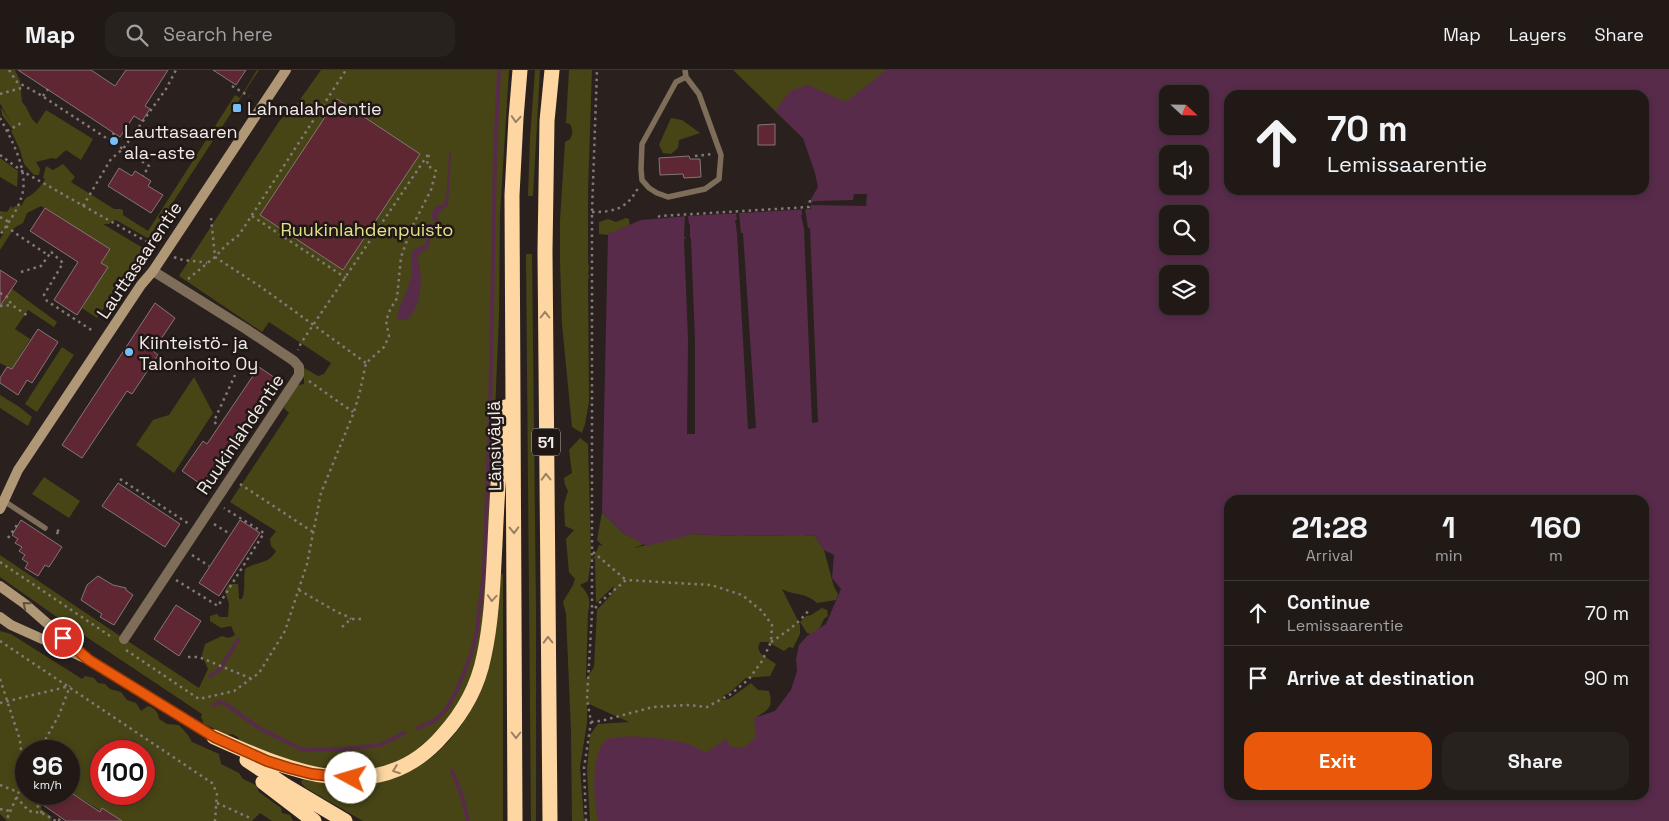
<!DOCTYPE html>
<meta charset="utf-8">
<style>
:root{--surface:#201916;--page:#28221f;--text:#f1f3f6;--muted:#a2a0a1;--line:#3d3835;--accent:#ea580c}
body{margin:0;font-family:"Space Grotesk",sans-serif;background:var(--page);color:var(--text);height:100vh;display:flex;flex-direction:column;font-size:19px;white-space:nowrap}
*{box-sizing:border-box;margin:0}
p{font-size:16px;color:var(--muted)}
.icon{flex:none;width:28px;height:28px;fill:none;stroke:currentColor;stroke-width:2;stroke-linecap:round;stroke-linejoin:round}
.map{position:relative;flex:1;overflow:hidden}
.side{position:absolute;left:1224px;top:425px;width:425px;height:305px;display:flex;flex-direction:column;background:var(--surface);border-radius:15px;box-shadow:0 2px 8px #0003,0 0 0 1px var(--line)}
.side>*{flex:none}
.guide{position:absolute;left:1224px;top:20px;width:425px;height:105px;border-radius:15px;box-shadow:0 2px 8px #0003,0 0 0 1px var(--line);background:#201916;color:var(--text);overflow:hidden}
.needle{width:32px;rotate:112deg}
.controls{position:absolute;left:1159px;top:15px;display:grid;gap:10px}
.controls a{display:grid;place-items:center;width:50px;height:50px;border-radius:10px;background:var(--surface);box-shadow:0 2px 8px #0003,0 0 0 1px var(--line);font-size:25px}
.speed{position:absolute;left:15px;top:670px;display:flex;gap:10px;font-size:25px;font-weight:700;text-align:center}
.speed>*{display:grid;place-content:center;width:65px;height:65px;border-radius:50%;background:var(--surface);box-shadow:0 2px 8px #0003,0 0 0 1px var(--line);line-height:1}
.speed small{font-size:12px;font-weight:400}
.speed .limit{border:8px solid #d22;background:#fff;color:#111}
.pin{position:absolute;display:grid;place-items:center;width:42px;height:42px;color:#fff;margin:-21px;border:2px solid #fff;border-radius:50%;box-shadow:0 1px 5px #0007}
.me{position:absolute;width:55px;margin:-28px;rotate:276deg;stroke-linejoin:round;filter:drop-shadow(0 0 4px #0008)}
.turn{display:flex;align-items:center;gap:18px;height:105px;padding:0 20px;font-size:22px}
.turn .icon{width:65px;height:65px;stroke-width:2.5}
.turn b{display:block;font-size:35px;line-height:42px}
.eta{display:flex;justify-content:space-evenly;align-items:center;height:85px;text-align:center}
.eta b{font-size:30px;font-weight:700;line-height:35px}
.cta{display:flex;gap:10px;margin-top:auto;padding:10px 20px}
.cta a{flex:1;height:58px;border-radius:15px;background:var(--accent);color:#fff;font-size:20px;font-weight:700;line-height:58px;text-align:center}
.cta a+a{background:var(--page);color:var(--text)}
ul{padding:0;list-style:none}
li{display:flex;align-items:center;gap:15px;height:65px;padding:0 20px;border-top:1px solid var(--line)}
li div{flex:1}
li b{display:block;font-size:19px}
li em{font-style:normal}
header{display:flex;align-items:center;gap:30px;box-sizing:border-box;height:70px;padding:0 25px;background:var(--surface);border-bottom:1px solid var(--line)}
header strong{font-size:24px}
nav{display:flex;gap:28px;margin-inline-start:auto;font-size:18px}
.search{width:350px;height:45px;background:var(--page);display:flex;align-items:center;gap:12px;box-sizing:border-box;padding:0 18px;border-radius:15px;color:var(--muted);font-size:19px}
.map>svg:first-child{display:block}
</style>
<header>
<strong>Map</strong>
<div class="search"><svg class="icon" aria-label="search" viewBox="0 0 24 24"><circle cx="10" cy="10" r="6"/><path d="M15 15l6 6"/></svg>Search here</div>
<nav><a>Map</a><a>Layers</a><a>Share</a></nav>
</header>
<div class="map">
<svg width="1669" height="751" viewBox="0 0 1669 751">
<rect width="100%" height="100%" fill="#2a211e"/>
<!-- green -->
<path fill="#474516" fill-rule="evenodd" d="M 0,0 L 15,0 L 20,11 L 22,32 L 26,37 L 32,49 L 37,54 L 46,40 L 93,69 L 81,90 L 66,80 L 56,89 L 52,88 L 36,92 L 40,99 L 39,105 L 34,105 L 24,94 L 20,80 L 11,61 L 13,60 L 2,45 L 1,37 L 11,53 L 0,33 Z
M 257,0 L 259,0 L 149,169 L 116,150 L 112,151 L 109,154 L 103,154 L 143,178 L 137,188 L 137,193 L 126,207 L 124,208 L 97,248 L 82,238 L 107,197 L 101,193 L 109,179 L 41,136 L 27,143 L 23,153 L 14,158 L 0,180 L 0,169 L 4,163 L 0,161 L 0,141 L 7,142 L 11,136 L 13,138 L 15,136 L 21,136 L 26,128 C 33,125 42,116 45,109 L 43,108 L 46,96 L 53,100 L 63,94 L 75,107 L 71,112 L 114,139 L 120,139 L 123,140 L 123,145 L 148,161 L 235,25 L 240,28 Z
M 321,0 L 509,0 L 500,144 L 499,244 L 490,467 L 483,554 L 479,585 L 467,619 L 441,663 L 400,693 L 378,700 L 346,703 L 318,701 L 240,677 L 238,667 L 232,664 L 223,666 L 213,658 L 204,654 L 201,647 L 202,644 L 61,550 L 0,507 L 0,485 L 117,564 L 199,618 L 208,599 L 202,585 L 205,574 L 222,566 L 229,568 L 235,565 L 231,556 L 221,558 L 210,551 L 210,546 L 217,544 L 220,547 L 228,547 L 229,534 L 225,521 L 229,514 L 238,514 L 239,529 L 242,529 C 246,519 243,509 245,499 C 257,491 268,495 276,481 L 271,476 L 270,469 L 276,461 L 230,432 L 289,343 L 284,338 L 294,316 L 304,314 L 304,298 L 318,306 L 324,304 L 331,293 L 269,252 L 262,262 L 179,206 L 280,50 L 296,35 Z
M 535,0 L 540,0 L 533,126 L 528,126 L 530,68 Z
M 569,0 L 592,0 L 588,120 L 588,193 L 589,197 L 588,204 L 589,206 L 588,210 L 589,332 L 585,354 L 582,363 L 572,357 L 562,254 L 560,192 L 560,150 L 565,72 L 570,69 C 573,64 573,59 570,54 L 566,53 Z
M 733,0 L 1029,0 L 803,68 Z
M 671,48 L 682,50 L 700,63 L 679,70 L 678,78 L 671,84 L 663,83 L 659,75 Z
M 0,88 L 18,101 L 17,117 L 0,107 Z
M 626,148 L 629,149 L 630,158 L 609,165 L 599,164 L 599,152 L 608,149 L 616,152 Z
M 526,184 L 532,184 L 536,541 L 536,751 L 531,751 Z
M 0,210 L 57,252 L 54,257 L 28,240 L 15,259 L 30,269 L 12,299 L 0,293 Z
M 62,277 L 74,285 L 37,342 L 25,334 Z
M 194,307 L 213,343 L 174,403 L 136,375 L 153,350 L 169,345 Z
M 0,325 L 18,336 L 32,347 L 28,356 L 0,338 Z
M 580,368 L 588,374 L 591,489 L 594,487 L 599,475 L 603,476 L 597,470 L 602,442 L 622,462 L 644,474 L 634,478 L 692,464 L 737,466 L 802,465 L 815,466 L 824,480 L 834,517 L 838,524 L 836,530 L 817,533 C 805,522 795,526 782,519 L 800,555 L 800,564 L 793,578 L 789,577 L 784,581 L 768,572 L 760,572 L 758,578 L 761,584 L 776,594 L 770,606 L 746,608 L 729,623 L 723,626 L 722,630 L 729,629 L 751,613 L 758,620 L 769,621 C 773,637 770,638 757,647 L 779,668 L 605,751 L 590,751 L 587,700 L 590,665 L 598,654 L 629,652 L 587,633 L 587,653 L 580,697 L 584,751 L 572,751 L 571,661 L 566,544 L 563,532 L 573,515 L 575,509 L 569,502 L 566,469 L 574,460 L 565,456 L 564,434 L 568,421 L 565,415 L 564,408 L 572,403 L 569,380 ZM 595,488 L 596,533 L 614,516 L 611,525 L 597,540 L 594,597 L 586,609 L 588,542 C 591,530 589,524 580,515 L 588,511 L 591,490 Z
M 44,407 L 80,431 L 69,448 L 32,424 Z
M 501,503 L 503,505 L 503,751 L 363,751 L 306,718 L 301,713 L 302,710 L 306,709 C 326,708 346,708 367,708 C 375,707 385,708 393,707 C 444,695 482,634 492,586 C 497,558 497,530 501,503 Z
M 822,538 L 827,540 L 828,546 L 824,549 L 816,565 L 807,563 L 800,552 L 806,546 L 811,545 Z
M 0,561 L 11,564 L 82,609 L 85,606 L 94,608 L 98,613 L 105,614 L 110,619 L 121,622 L 127,630 L 136,633 L 141,641 L 148,636 C 155,638 158,642 159,649 L 167,654 L 179,655 L 188,665 L 192,672 L 219,684 L 221,694 L 239,703 L 243,709 L 256,715 L 259,722 L 281,738 L 282,743 L 290,745 L 293,751 L 272,751 L 260,743 L 252,751 L 117,751 L 69,721 L 69,681 L 26,681 L 26,724 L 44,724 L 41,739 L 52,747 L 51,751 L 7,751 L 0,744 ZM 101,681 L 144,681 L 144,724 L 101,724 Z"/>
<!-- water -->
<path fill="#582b4b" fill-rule="evenodd" d="M 886,0 L 1669,0 L 1669,751 L 598,751 C 594,732 590,686 605,671 C 615,662 672,669 685,673 C 692,675 700,679 706,683 L 726,669 L 730,676 L 744,678 L 756,667 L 754,648 L 775,641 L 791,620 L 797,601 L 796,589 L 799,575 L 807,566 L 826,554 L 841,519 L 832,508 L 834,485 L 824,480 L 815,466 L 802,465 L 737,466 L 693,464 L 647,476 L 622,462 L 602,442 L 608,164 L 641,150 L 688,146 L 811,139 L 811,129 L 818,117 L 815,103 L 803,68 L 775,41 L 790,21 L 808,15 L 846,32 ZM 1168,24 L 1200,24 L 1200,56 L 1168,56 ZM 1229,25 L 1644,25 L 1644,120 L 1229,120 ZM 1168,84 L 1200,84 L 1200,116 L 1168,116 ZM 1168,144 L 1200,144 L 1200,176 L 1168,176 ZM 1168,204 L 1200,204 L 1200,236 L 1168,236 ZM 1229,430 L 1644,430 L 1644,725 L 1229,725 Z
M 449,82 L 451,82 L 448,135 C 445,137 441,140 439,143 C 436,147 440,153 439,158 L 426,162 L 430,169 L 430,176 L 417,186 C 423,205 423,235 407,250 L 398,250 C 397,237 402,234 406,223 C 408,218 409,213 411,208 C 413,198 410,188 413,180 L 426,174 L 426,168 L 420,164 L 423,155 L 435,153 L 431,145 L 435,137 L 443,134 L 446,130 Z"/>
<!-- pier -->
<path fill="#2a211e" d="M 854,124 L 867,124 L 866,136 L 811,135 L 812,132 L 816,131 L 853,130 Z
M 802,139 L 805,139 L 808,158 L 810,158 L 818,352 L 812,353 L 804,159 L 801,145 L 802,145 Z
M 736,143 L 739,143 L 741,163 L 743,163 L 756,358 L 748,359 L 737,163 L 735,150 L 737,150 Z
M 685,146 L 688,146 L 689,154 L 690,154 L 690,167 L 691,169 L 695,271 L 695,364 L 687,364 L 688,270 L 684,169 L 686,168 L 684,166 Z"/>
<g fill="none" stroke-linecap="round" stroke-linejoin="round">
<!-- stream -->
<path stroke="#582b4b" stroke-width="4" d="M 210,606 L 220,599 L 238,570
M 214,635 L 219,632 L 224,633 L 259,658 L 303,680 L 343,679 L 380,675 L 404,663
M 418,658 L 434,651 L 446,640 L 457,620 L 471,585 L 477,560 L 484,501 L 490,347 L 495,85 L 499,0
M 452,701 L 462,726 L 468,751"/>
</g>
<!-- building -->
<path fill="#5f2731" stroke="#827778" d="M 18,0 L 91,0 L 115,16 L 126,0 L 168,0 L 145,36 L 150,39 L 142,51 L 134,46 L 120,67 Z
M 213,0 L 246,0 L 236,15 Z
M 337,29 L 420,84 L 343,200 L 260,145 Z
M 775,54 L 775,75 L 758,75 L 758,55 Z
M 689,86 L 690,89 L 700,89 L 701,107 L 684,108 L 683,104 L 660,105 L 659,88 Z
M 119,98 L 132,106 L 135,101 L 151,111 L 148,116 L 163,125 L 151,143 L 108,116 Z
M 45,138 L 110,179 L 101,193 L 108,197 L 77,245 L 54,230 L 78,192 L 30,161 Z
M 0,200 L 17,211 L 0,236 Z
M 155,233 L 175,248 L 153,281 L 158,285 L 132,324 L 127,321 L 82,388 L 62,375 Z
M 38,259 L 58,272 L 32,313 L 27,310 L 18,325 L 0,313 L 0,308 L 7,297 L 12,299 Z
M 259,297 L 278,310 L 225,387 L 223,385 L 202,415 L 182,401 L 203,371 L 207,374 Z
M 118,413 L 180,454 L 165,477 L 102,436 Z
M 21,450 L 62,477 L 49,497 L 45,495 L 38,506 L 25,498 L 28,493 L 22,489 L 25,485 L 19,481 L 22,477 L 15,473 L 18,469 L 12,465 Z
M 240,450 L 260,463 L 219,526 L 199,513 Z
M 98,506 L 113,515 L 126,518 L 126,520 L 133,525 L 114,555 L 100,547 L 102,544 L 81,530 L 87,515 Z
M 176,535 L 201,551 L 179,586 L 154,569 Z
M 50,724 L 73,724 L 100,742 L 102,738 L 122,751 L 66,751 L 43,735 Z"/>
<g fill="none" stroke-linecap="round" stroke-linejoin="round">
<!-- path -->
<path stroke="#827a78" stroke-width="2.5" stroke-dasharray="2.5 4" stroke-linecap="butt" d="M 9,0 L 17,12 L 39,24 L 149,96 L 143,106
M 232,16 L 249,26
M 0,24 L 25,17
M 43,26 L 48,19
M 0,48 C 11,68 29,101 22,125 C 18,140 9,152 0,165
M 7,61 L 23,52
M 109,70 L 114,63
M 0,85 L 22,101 L 156,177
M 695,86 L 712,84
M 83,136 L 111,89 L 123,79 L 166,19 L 176,0
M 592,142 C 614,142 627,139 638,118
M 252,146 L 346,208
M 0,147 L 9,152
M 658,147 L 660,146 L 809,137 L 810,130
M 211,148 L 215,187 L 261,217 L 366,293
M 6,156 L 18,165 L 48,185
M 51,182 L 63,193 L 44,225 L 47,231 L 93,261
M 174,187 C 185,192 195,190 207,193
M 21,202 L 41,196 L 52,181
M 188,209 L 215,187 L 226,175 L 239,165 L 346,0
M 0,223 L 6,226 L 12,235 L 28,246
M 0,236 L 12,235
M 309,311 L 353,342
M 216,354 L 214,351 L 235,305
M 120,409 L 189,454
M 240,414 L 313,462
M 214,454 L 230,464
M 57,460 L 60,462 L 59,464 L 56,462 Z
M 8,468 L 19,452
M 593,482 L 626,510
M 192,485 L 209,496
M 0,492 L 113,568
M 176,510 L 218,536 L 264,463 L 224,438
M 299,520 L 337,542 L 349,547 L 351,549
M 342,557 L 351,549 L 361,549
M 0,571 L 212,713 L 217,723 L 215,751
M 771,572 C 785,563 798,554 809,540
M 126,580 L 199,629 L 234,621 L 259,603 L 285,561 L 307,494 L 321,423 L 354,342 L 360,321 L 366,293 L 384,277 L 389,266 L 386,251 L 390,240 L 397,228 L 401,187 L 412,157 L 431,120 L 436,101 L 427,95 L 429,83 L 301,273 L 298,280
M 188,587 L 199,587 L 252,609
M 0,609 L 20,670 L 24,710 L 6,751
M 0,633 L 70,616
M 591,652 L 601,651 L 653,637 L 687,635 L 707,637 L 731,624 L 749,609 L 762,591 L 771,572 L 772,555 L 762,541 L 742,525 L 711,515 L 626,510 L 598,534 L 593,542
M 39,681 L 59,645 L 70,616
M 0,715 L 18,722
M 16,727 L 29,741 L 42,743 L 56,751
M 217,733 L 250,748
M 0,739 L 10,741
M 42,743 L 37,735 L 44,724
M 59,751 L 60,747
M 586,751 L 584,698 L 591,652 L 587,629 L 592,543 L 592,142 L 597,0"/>
<!-- lane -->
<path stroke="#7d6d59" stroke-width="5.5" d="M 685,0 L 686,7 L 699,24 L 721,85 L 719,109 L 705,119 L 668,127 L 657,123 L 649,118 L 642,110 L 641,99 L 642,74 L 676,12 L 686,7
M 4,431 L 45,458"/>
<!-- street -->
<path stroke="#7d6d59" stroke-width="10" d="M 124,569 L 299,305 L 299,297 L 294,291 L 246,259 L 153,201"/>
<!-- secondary -->
<path stroke="#b09876" stroke-width="10" d="M 0,439 L 18,400 L 34,376 L 141,215 L 153,201 L 286,0
M 0,516 L 25,534 L 81,583
M 0,547 L 11,555 L 89,590 L 214,667"/>
<!-- highway -->
<path stroke="#fdd6a1" stroke-width="15" d="M 214,667 C 289,701 379,740 443,665 C 464,642 478,616 484,586 C 492,549 493,511 495,473 C 497,428 499,383 505,337
M 247,690 L 286,716 L 345,751
M 263,712 L 314,751
M 515,751 L 512,125 L 516,48 L 520,0
M 550,751 L 545,181 L 547,51 L 552,0"/>
</g>
<!-- one-way arrows -->
<defs><path id="oneway-chevron" d="M-2-3.5L2.5 0L-2 3.5" fill="none" stroke-width="1.6" stroke-linecap="round" stroke-linejoin="round" transform="scale(1.25)"/></defs>
<g stroke="#9a8062">
<use href="#oneway-chevron" transform="translate(516 49) rotate(94)"/>
<use href="#oneway-chevron" transform="translate(545 245) rotate(-90)"/>
<use href="#oneway-chevron" transform="translate(546 407) rotate(-91)"/>
<use href="#oneway-chevron" transform="translate(514 460) rotate(89)"/>
<use href="#oneway-chevron" transform="translate(492 528) rotate(94)"/>
<use href="#oneway-chevron" transform="translate(548 570) rotate(-91)"/>
<use href="#oneway-chevron" transform="translate(516 665) rotate(90)"/>
<use href="#oneway-chevron" transform="translate(396 700) rotate(159)"/>
</g>
<use stroke="#615241" href="#oneway-chevron" transform="translate(26 535) rotate(-141)"/>
<g fill="none" stroke-linecap="round" stroke-linejoin="round">
<!-- route casing -->
<g stroke="#983908" stroke-width="12">
<path id="route" d="M 63,568 L 89,590 L 214,667 L 267,691 L 289,698 L 312,704 L 351,708"/>
</g>
<!-- route -->
<use href="#route" stroke="#ea580c" stroke-width="9"/>
</g>
<!-- markers -->
<g fill="#77bff7" stroke="#201815" stroke-width="2">
<rect x="232" y="33" width="10" height="10" rx="2.5"/>
<circle cx="114" cy="71" r="5"/>
<circle cx="129" cy="282" r="5"/>
</g>
<g text-anchor="middle" dominant-baseline="central" stroke-width="5" stroke-linejoin="round" paint-order="stroke">
<!-- shield labels -->
<rect fill="#201815" stroke="#b2aba9" stroke-width="1" x="532" y="358.5" width="28" height="27" rx="4"/>
<g font-size="16" font-weight="bold" fill="#f0eae8">
<text x="546" y="372">51</text>
</g>
<!-- poi labels -->
<g font-size="18" fill="#f0eae8" stroke="#201815" text-anchor="start">
<text x="247" y="38">Lahnalahdentie</text>
<text x="124" y="61">Lauttasaaren<tspan x="124" dy="21">ala-aste</tspan></text>
<text x="139" y="272">Kiinteistö- ja<tspan x="139" dy="21">Talonhoito Oy</tspan></text>
</g>
<!-- park labels -->
<g font-size="18" fill="#e5e38a" stroke="#201815">
<text x="367" y="159">Ruukinlahdenpuisto</text>
</g>
<!-- street labels -->
<g font-size="18" fill="#f0eae8" stroke="#201815">
<text transform="translate(139 190) rotate(-56)">Lauttasaarentie</text>
<text transform="translate(240 364) rotate(-56)">Ruukinlahdentie</text>
<text transform="translate(494 376) rotate(-91)">Länsiväylä</text>
</g>
</g>
</svg>
<div class="controls">
<a><svg class="needle" viewBox="-14 -14 28 28"><path d="M0-13l5 13h-10z" fill="#e53935"/><path d="M0 13l5-13h-10z" fill="#a2a0a1"/></svg></a>
<a><svg class="icon" aria-label="sound" viewBox="0 0 24 24"><path d="M4 9h4l5-4v14l-5-4H4zM17 9q2 3 0 6"/></svg></a>
<a><svg class="icon" aria-label="search" viewBox="0 0 24 24"><circle cx="10" cy="10" r="6"/><path d="M15 15l6 6"/></svg></a>
<a><svg class="icon" aria-label="layers" viewBox="0 0 24 24"><path d="M12 4l9 5-9 5-9-5zM3 14l9 5 9-5"/></svg></a>
</div>
<div class="speed"><div>96<small>km/h</small></div><div class="limit">100</div></div>
<div class="pin" style="left:63px;top:568px;background:#d93025"><svg class="icon" aria-label="arrive" viewBox="0 0 24 24"><path d="M6 21V4h12l-3 4 3 4H6"/></svg></div>
<svg class="me" style="left:351px;top:708px" viewBox="-20 -20 40 40"><circle r="19" fill="#fff"/><path d="M0-13L10 11 0 6-10 11z" fill="#ea580c"/></svg>
<div class="guide">
<div class="turn"><svg class="icon" aria-label="ahead" viewBox="0 0 24 24"><path d="M12 20V5M6 11l6-6 6 6"/></svg><div><b>70 m</b>Lemissaarentie</div></div>
</div>
<section class="side">
<div class="eta">
<div><b>21:28</b><p>Arrival</p></div>
<div><b>1</b><p>min</p></div>
<div><b>160</b><p>m</p></div>
</div>
<ul>
<li><svg class="icon" aria-label="ahead" viewBox="0 0 24 24"><path d="M12 20V5M6 11l6-6 6 6"/></svg><div><b>Continue</b><p>Lemissaarentie</p></div><em>70 m</em></li>
<li><svg class="icon" aria-label="arrive" viewBox="0 0 24 24"><path d="M6 21V4h12l-3 4 3 4H6"/></svg><div><b>Arrive at destination</b></div><em>90 m</em></li>
</ul>
<div class="cta"><a>Exit</a><a>Share</a></div>
</section>
</div>
